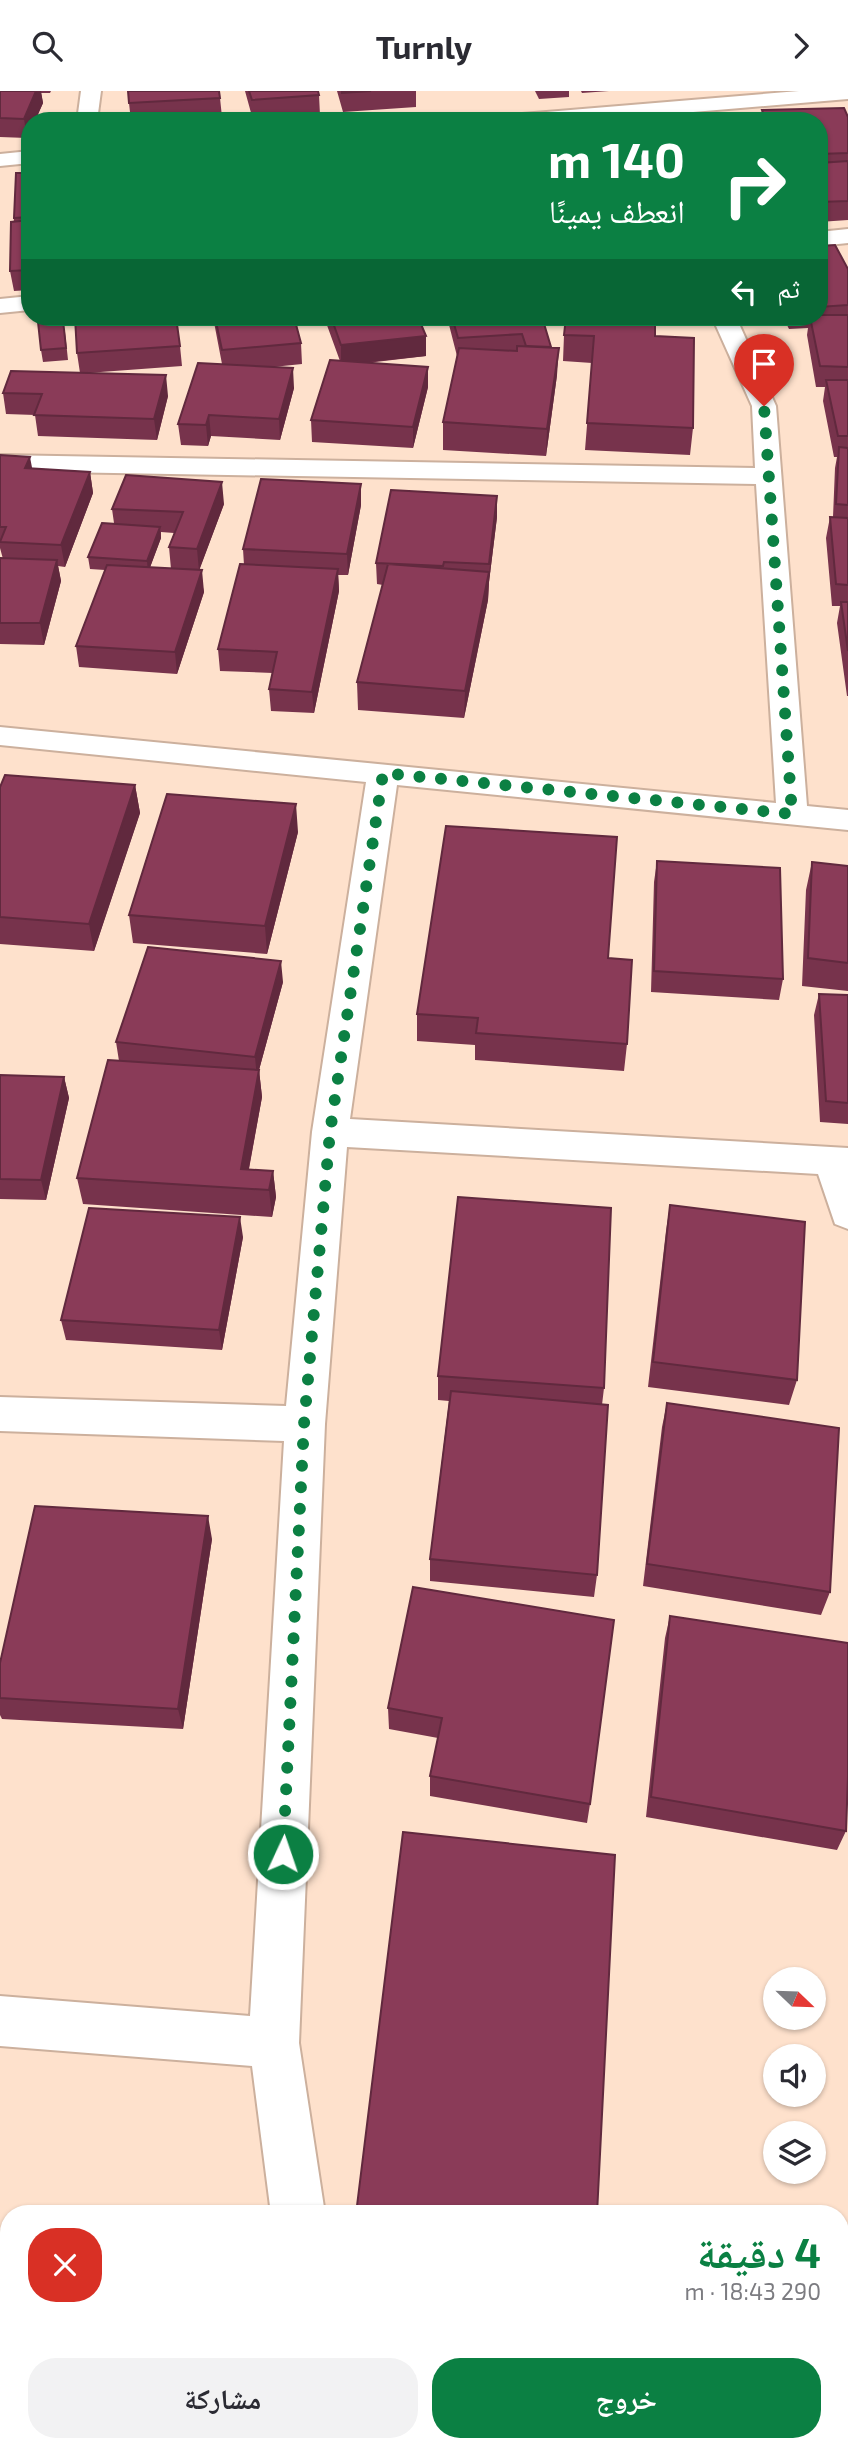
<!DOCTYPE html>
<html lang="ar">
<meta charset="utf-8">
<style>
:root{--surface:#fff;--page:#f2f2f3;--text:#2b2b33;--muted:#7c7c81;--accent:#0b8043}
body{margin:0;font-family:"Exo 2","Noto Naskh Arabic",sans-serif;background:var(--page);color:var(--text);direction:rtl;height:100vh;display:flex;flex-direction:column;font-size:26px;white-space:nowrap}
*{box-sizing:border-box;margin:0}
p{font-size:23px;color:var(--muted)}
.icon{flex:none;width:38px;height:38px;fill:none;stroke:currentColor;stroke-width:2;stroke-linecap:round;stroke-linejoin:round}
.map{position:relative;flex:1;overflow:hidden;direction:ltr}
.panel{position:absolute;left:0px;top:2114px;width:849px;height:247px;display:flex;flex-direction:column;background:var(--surface);border-radius:28px 28px 0 0;box-shadow:0 2px 5px #0004;direction:rtl}
.panel>*{flex:none}
.hud{position:absolute;left:21px;top:21px;width:807px;height:214px;border-radius:28px;box-shadow:0 2px 5px #0004;direction:rtl;background:#0b8043;color:#fff;overflow:hidden}
.needle{width:46px;rotate:113deg}
.buttons{position:absolute;left:763px;top:1876px;display:grid;gap:14px}
.buttons a{display:grid;place-items:center;width:63px;height:63px;border-radius:50%;background:var(--surface);box-shadow:0 2px 5px #0004;font-size:35px}
.pin{position:absolute;display:grid;place-items:center;width:60px;height:60px;color:#fff;margin:-72px -30px;border-radius:50% 50% 50% 0;rotate:-45deg;box-shadow:0 0 7px #0007}
.pin .icon{rotate:45deg}
.me{position:absolute;width:77px;margin:-38px;rotate:3deg;stroke-linejoin:round;filter:drop-shadow(0 0 5px #0008)}
.turn{display:flex;align-items:center;gap:24px;height:147px;padding:0 28px;font-size:32px}
.turn .icon{width:91px;height:91px;stroke-width:2.5}
.turn b{display:block;font-size:49px;line-height:60px}
.then{display:flex;align-items:center;height:66px;padding:0 28px;background:#0003;gap:14px;font-size:26px}
.round{display:grid;place-items:center;flex:none;width:74px;height:74px;border-radius:28px;background:var(--page)}
.overview{display:flex;align-items:center;justify-content:space-between;height:119px;padding:0 28px}
h1{font-size:42px;font-weight:700;line-height:52px;color:var(--accent)}
.primary-button{display:flex;gap:14px;margin-top:auto;padding:14px 28px}
.primary-button a{flex:1;height:80px;border-radius:28px;background:var(--accent);color:#fff;font-size:28px;font-weight:700;line-height:80px;text-align:center}
.primary-button a+a{background:var(--page);color:var(--text)}
header{display:flex;justify-content:space-between;align-items:center;height:91px;padding:0 28px;background:var(--surface);font-size:32px;font-weight:700}
.map>svg:first-child{display:block}
</style>
<header><svg class="icon" aria-label="forward" viewBox="0 0 24 24"><path d="M9 5l7 7-7 7"/></svg>Turnly<svg class="icon" aria-label="search" viewBox="0 0 24 24"><circle cx="10" cy="10" r="6"/><path d="M15 15l6 6"/></svg></header>
<div class="map">
<svg width="848" height="2360" viewBox="0 0 848 2360">
<rect width="100%" height="100%" fill="#fee1cc"/>
<g fill="none" stroke-linecap="round" stroke-linejoin="round">
<!-- minor casing -->
<g stroke="#ccb09d" stroke-width="4">
<path id="minor" d="M 81,0 L 101,0 L 97,30 L 77,30 Z
M 799,0 L 848,0 L 848,8 L 587,30 L 500,30 L 510,24 Z
M 30,60 L 30,72 L 0,75 L 0,63 Z
M 848,138 L 848,152 L 819,155 L 819,141 Z
M 30,205 L 30,219 L 0,222 L 0,208 Z
M 712,226 L 736,226 L 776,315 L 807,715 L 848,719 L 848,739 L 397,694 L 350,1028 L 848,1057 L 848,1138 L 835,1133 L 818,1083 L 347,1056 L 325,1333 L 299,1952 L 325,2123 L 271,2123 L 252,1975 L 0,1955 L 0,1905 L 250,1925 L 284,1350 L 0,1340 L 0,1306 L 286,1315 L 312,1041 L 366,691 L 0,654 L 0,636 L 776,712 L 756,393 L 0,380 L 0,364 L 755,377 L 752,315 Z
M 848,2254 L 848,2311 L 840,2314 L 840,2257 Z
M 303,2352 L 359,2352 L 360,2360 L 304,2360 Z
M 675,2352 L 743,2352 L 740,2360 L 672,2360 Z"/>
</g>
<!-- minor -->
<use href="#minor" fill="#fff" fill-rule="evenodd"/>
</g>
<!-- wall -->
<path fill="#77334c" fill-rule="evenodd" d="M 0,0 L 51,0 L 50,2 L 41,2 L 43,12 L 35,30 L 30,30 L 27,47 L 0,46 Z
M 245,0 L 318,0 L 319,4 L 320,24 L 253,29 Z
M 337,0 L 416,0 L 416,16 L 343,21 Z
M 535,0 L 569,0 L 569,6 L 539,8 Z
M 581,0 L 609,0 L 582,2 Z
M 220,7 L 222,26 L 159,30 L 131,30 L 129,12 Z
M 762,19 L 848,26 L 848,129 L 819,131 L 819,30 L 760,30 Z
M 30,82 L 30,199 L 14,200 L 10,180 L 14,127 Z
M 819,155 L 848,178 L 848,605 L 847,605 L 837,532 L 840,515 L 832,515 L 826,447 L 830,426 L 833,426 L 835,377 L 837,366 L 834,366 L 823,310 L 825,296 L 816,296 L 807,244 L 808,237 L 789,238 L 783,226 L 819,226 Z
M 213,226 L 294,226 L 301,252 L 302,273 L 273,276 L 294,297 L 280,349 L 211,345 L 208,355 L 181,354 L 178,333 L 222,273 Z
M 324,226 L 418,226 L 426,245 L 426,265 L 367,272 L 428,296 L 413,357 L 312,351 L 311,329 L 340,270 Z
M 447,226 L 542,226 L 557,284 L 546,365 L 443,359 L 443,331 L 457,265 Z
M 65,241 L 68,269 L 43,271 L 41,259 Z
M 564,244 L 655,245 L 693,337 L 690,364 L 585,359 L 592,272 L 563,270 Z
M 180,255 L 182,275 L 87,282 L 168,305 L 157,349 L 38,345 L 35,324 L 6,323 L 3,302 L 80,282 L 77,262 Z
M 0,364 L 32,378 L 90,381 L 93,402 L 65,476 L 58,475 L 61,490 L 44,554 L 0,553 L 0,467 L 3,468 L 0,457 Z
M 224,413 L 199,479 L 204,501 L 177,583 L 79,576 L 76,555 L 105,479 L 90,478 L 88,466 L 114,432 L 112,418 ZM 161,441 L 174,442 L 169,456 L 171,478 L 150,476 L 161,447 Z
M 361,414 L 348,484 L 338,484 L 339,500 L 314,622 L 271,620 L 269,598 L 273,582 L 220,580 L 218,558 L 244,474 L 243,458 Z
M 497,426 L 489,491 L 488,509 L 464,627 L 358,619 L 357,591 L 383,494 L 377,493 L 376,472 Z
M 135,694 L 140,722 L 94,860 L 0,853 L 0,696 Z
M 298,741 L 267,863 L 133,852 L 129,824 Z
M 657,770 L 783,888 L 779,909 L 651,901 L 654,791 Z
M 812,771 L 848,775 L 848,900 L 802,895 L 806,799 Z
M 608,867 L 627,953 L 624,980 L 475,969 L 475,954 L 417,950 L 417,923 Z
M 283,891 L 259,979 L 262,1006 L 249,1078 L 273,1080 L 276,1106 L 272,1126 L 83,1113 L 77,1087 L 119,970 L 116,951 Z
M 819,903 L 848,904 L 848,1033 L 820,1031 L 814,924 Z
M 0,984 L 64,986 L 69,1007 L 46,1109 L 0,1108 Z
M 670,1114 L 797,1289 L 789,1314 L 648,1296 L 666,1140 Z
M 243,1146 L 222,1259 L 66,1249 L 61,1229 Z
M 438,1285 L 604,1297 L 602,1314 L 597,1484 L 594,1506 L 430,1490 L 430,1468 L 449,1310 L 438,1309 Z
M 667,1312 L 830,1501 L 821,1524 L 643,1495 L 662,1336 Z
M 212,1448 L 183,1638 L 2,1628 L 0,1624 L 0,1572 Z
M 413,1496 L 590,1713 L 587,1732 L 430,1705 L 430,1685 L 438,1647 L 389,1638 L 388,1617 Z
M 670,1525 L 846,1740 L 837,1759 L 646,1726 L 665,1547 Z"/>
<!-- shaded-wall -->
<path fill="#61293e" d="M 36,0 L 41,0 L 43,12 L 35,30 L 30,30 L 30,41 L 27,47 L 24,28 Z
M 426,245 L 426,265 L 341,274 L 341,254 Z
M 559,257 L 557,284 L 546,365 L 547,338 Z
M 428,276 L 428,296 L 413,357 L 413,336 Z
M 293,277 L 294,297 L 280,349 L 279,328 Z
M 166,284 L 168,305 L 157,349 L 154,328 Z
M 209,324 L 211,345 L 208,355 L 206,334 Z
M 30,366 L 34,387 L 25,377 Z
M 90,381 L 93,402 L 65,476 L 61,454 Z
M 222,391 L 224,413 L 199,480 L 197,458 Z
M 361,393 L 361,414 L 348,484 L 347,463 Z
M 497,405 L 497,426 L 489,491 L 488,509 L 464,627 L 465,600 L 489,483 Z
M 160,436 L 161,447 L 148,482 L 147,470 Z
M 57,469 L 61,490 L 44,554 L 40,532 Z
M 338,478 L 339,500 L 314,622 L 312,601 Z
M 202,479 L 204,501 L 177,583 L 175,561 Z
M 135,694 L 140,722 L 94,860 L 89,833 Z
M 296,713 L 298,741 L 267,863 L 265,835 Z
M 281,870 L 283,891 L 259,979 L 262,1006 L 245,1098 L 241,1078 L 257,987 L 255,966 Z
M 64,986 L 69,1007 L 46,1109 L 41,1089 Z
M 273,1080 L 276,1106 L 272,1126 L 269,1099 Z
M 240,1126 L 243,1146 L 222,1259 L 219,1239 Z
M 208,1425 L 212,1448 L 183,1638 L 178,1618 Z"/>
<!-- building -->
<path fill="#8a3b58" stroke="#61293e" stroke-width="2" d="M 0,0 L 36,0 L 24,28 L 0,27 Z
M 128,0 L 219,0 L 220,7 L 129,12 Z
M 249,0 L 318,0 L 319,4 L 252,9 Z
M 342,0 L 371,0 L 342,2 Z
M 844,17 L 848,26 L 848,62 L 819,63 L 819,30 L 766,30 L 762,19 Z
M 719,22 L 725,30 L 645,30 L 645,29 Z
M 848,70 L 848,110 L 819,111 L 819,72 Z
M 16,82 L 30,82 L 30,126 L 14,127 Z
M 30,129 L 30,179 L 10,180 L 11,131 Z
M 835,154 L 848,178 L 848,214 L 819,216 L 819,155 Z
M 819,224 L 848,224 L 848,276 L 820,275 L 810,226 L 819,226 Z
M 75,226 L 176,226 L 180,255 L 77,262 Z
M 215,226 L 294,226 L 301,252 L 222,259 Z
M 331,226 L 418,226 L 426,245 L 341,254 Z
M 452,226 L 542,226 L 551,256 L 526,255 L 522,243 L 458,247 Z
M 566,226 L 655,226 L 655,245 L 694,247 L 693,337 L 587,332 L 594,245 L 564,244 Z
M 63,229 L 66,257 L 41,259 L 38,231 Z
M 517,255 L 559,257 L 547,338 L 443,331 L 459,257 L 517,260 Z
M 330,269 L 428,276 L 413,336 L 311,329 Z
M 198,272 L 293,277 L 279,328 L 209,324 L 206,334 L 178,333 Z
M 11,280 L 166,284 L 154,328 L 34,324 L 42,303 L 3,302 Z
M 826,289 L 848,289 L 848,345 L 838,345 Z
M 839,356 L 848,357 L 848,414 L 836,413 Z
M 0,364 L 30,366 L 25,377 L 90,381 L 61,454 L 0,451 L 6,436 L 0,436 Z
M 126,384 L 222,391 L 197,458 L 169,456 L 183,421 L 112,418 Z
M 261,388 L 361,393 L 347,463 L 243,458 Z
M 391,399 L 497,405 L 489,473 L 444,471 L 443,475 L 376,472 Z
M 830,426 L 848,427 L 848,494 L 836,493 Z
M 102,432 L 160,436 L 147,470 L 88,466 Z
M 0,467 L 57,469 L 40,532 L 0,532 Z
M 240,473 L 338,478 L 312,601 L 269,598 L 277,561 L 218,558 Z
M 388,473 L 489,481 L 465,600 L 357,591 Z
M 107,474 L 202,479 L 175,561 L 76,555 Z
M 841,511 L 848,511 L 848,560 Z
M 5,684 L 135,694 L 89,833 L 0,826 L 0,696 Z
M 167,703 L 296,713 L 265,835 L 129,824 Z
M 446,735 L 617,746 L 608,867 L 632,869 L 627,953 L 476,942 L 478,927 L 417,923 Z
M 657,770 L 780,777 L 783,888 L 654,880 Z
M 812,771 L 848,775 L 848,872 L 808,867 Z
M 148,856 L 281,870 L 255,966 L 116,951 Z
M 819,903 L 848,904 L 848,1012 L 826,1010 Z
M 108,969 L 259,979 L 241,1078 L 273,1080 L 269,1099 L 77,1087 Z
M 0,984 L 64,986 L 41,1089 L 0,1088 Z
M 458,1106 L 611,1117 L 604,1297 L 438,1285 Z
M 670,1114 L 805,1131 L 797,1289 L 653,1271 Z
M 89,1117 L 240,1126 L 219,1239 L 61,1229 Z
M 451,1300 L 608,1314 L 597,1484 L 430,1468 Z
M 667,1312 L 839,1337 L 830,1501 L 647,1473 Z
M 35,1415 L 208,1425 L 178,1618 L 0,1607 L 0,1572 Z
M 413,1496 L 614,1529 L 590,1713 L 430,1685 L 442,1627 L 388,1617 Z
M 670,1525 L 848,1552 L 848,1686 L 846,1740 L 651,1706 Z
M 403,1741 L 615,1764 L 597,2123 L 356,2123 Z"/>
<g fill="none" stroke-linecap="round" stroke-linejoin="round">
<!-- route -->
<path stroke="#0b8043" stroke-width="12" stroke-dasharray="0 21.6" d="M 283,1763 L 304,1333 L 330,1041 L 383,682 L 792,723 L 764,315"/>
</g>
</svg>
<div class="buttons">
<a><svg class="needle" viewBox="-14 -14 28 28"><path d="M0-13l5 13h-10z" fill="#e53935"/><path d="M0 13l5-13h-10z" fill="#7c7c81"/></svg></a>
<a><svg class="icon" aria-label="sound" viewBox="0 0 24 24"><path d="M4 9h4l5-4v14l-5-4H4zM17 9q2 3 0 6"/></svg></a>
<a><svg class="icon" aria-label="layers" viewBox="0 0 24 24"><path d="M12 4l9 5-9 5-9-5zM3 14l9 5 9-5"/></svg></a>
</div>
<div class="pin" style="left:764px;top:315px;background:#d93025"><svg class="icon" aria-label="arrive" viewBox="0 0 24 24"><path d="M6 21V4h12l-3 4 3 4H6"/></svg></div>
<svg class="me" style="left:283px;top:1763px" viewBox="-20 -20 40 40"><circle r="17" fill="#0b8043" stroke="#fff" stroke-width="3"/><path d="M0-11L8 9 0 5-8 9z" fill="#fff"/></svg>
<div class="hud">
<div class="turn"><svg class="icon" aria-label="right" viewBox="0 0 24 24"><path d="M7 20v-9h11M14 6l5 5-5 5"/></svg><div><b>140 m</b>انعطف يمينًا</div></div>
<div class="then">ثم<svg class="icon" aria-label="left" viewBox="0 0 24 24"><path d="M17 20v-9H6M10 6l-5 5 5 5"/></svg></div>
</div>
<section class="panel">
<div class="overview"><div><h1>4 دقيقة</h1><p>290 m · 18:43</p></div><a class="round" style="background:#d93025;color:#fff"><svg class="icon" aria-label="close" viewBox="0 0 24 24"><path d="M6 6l12 12M18 6L6 18"/></svg></a></div>
<div class="primary-button"><a>خروج</a><a>مشاركة</a></div>
</section>
</div>
